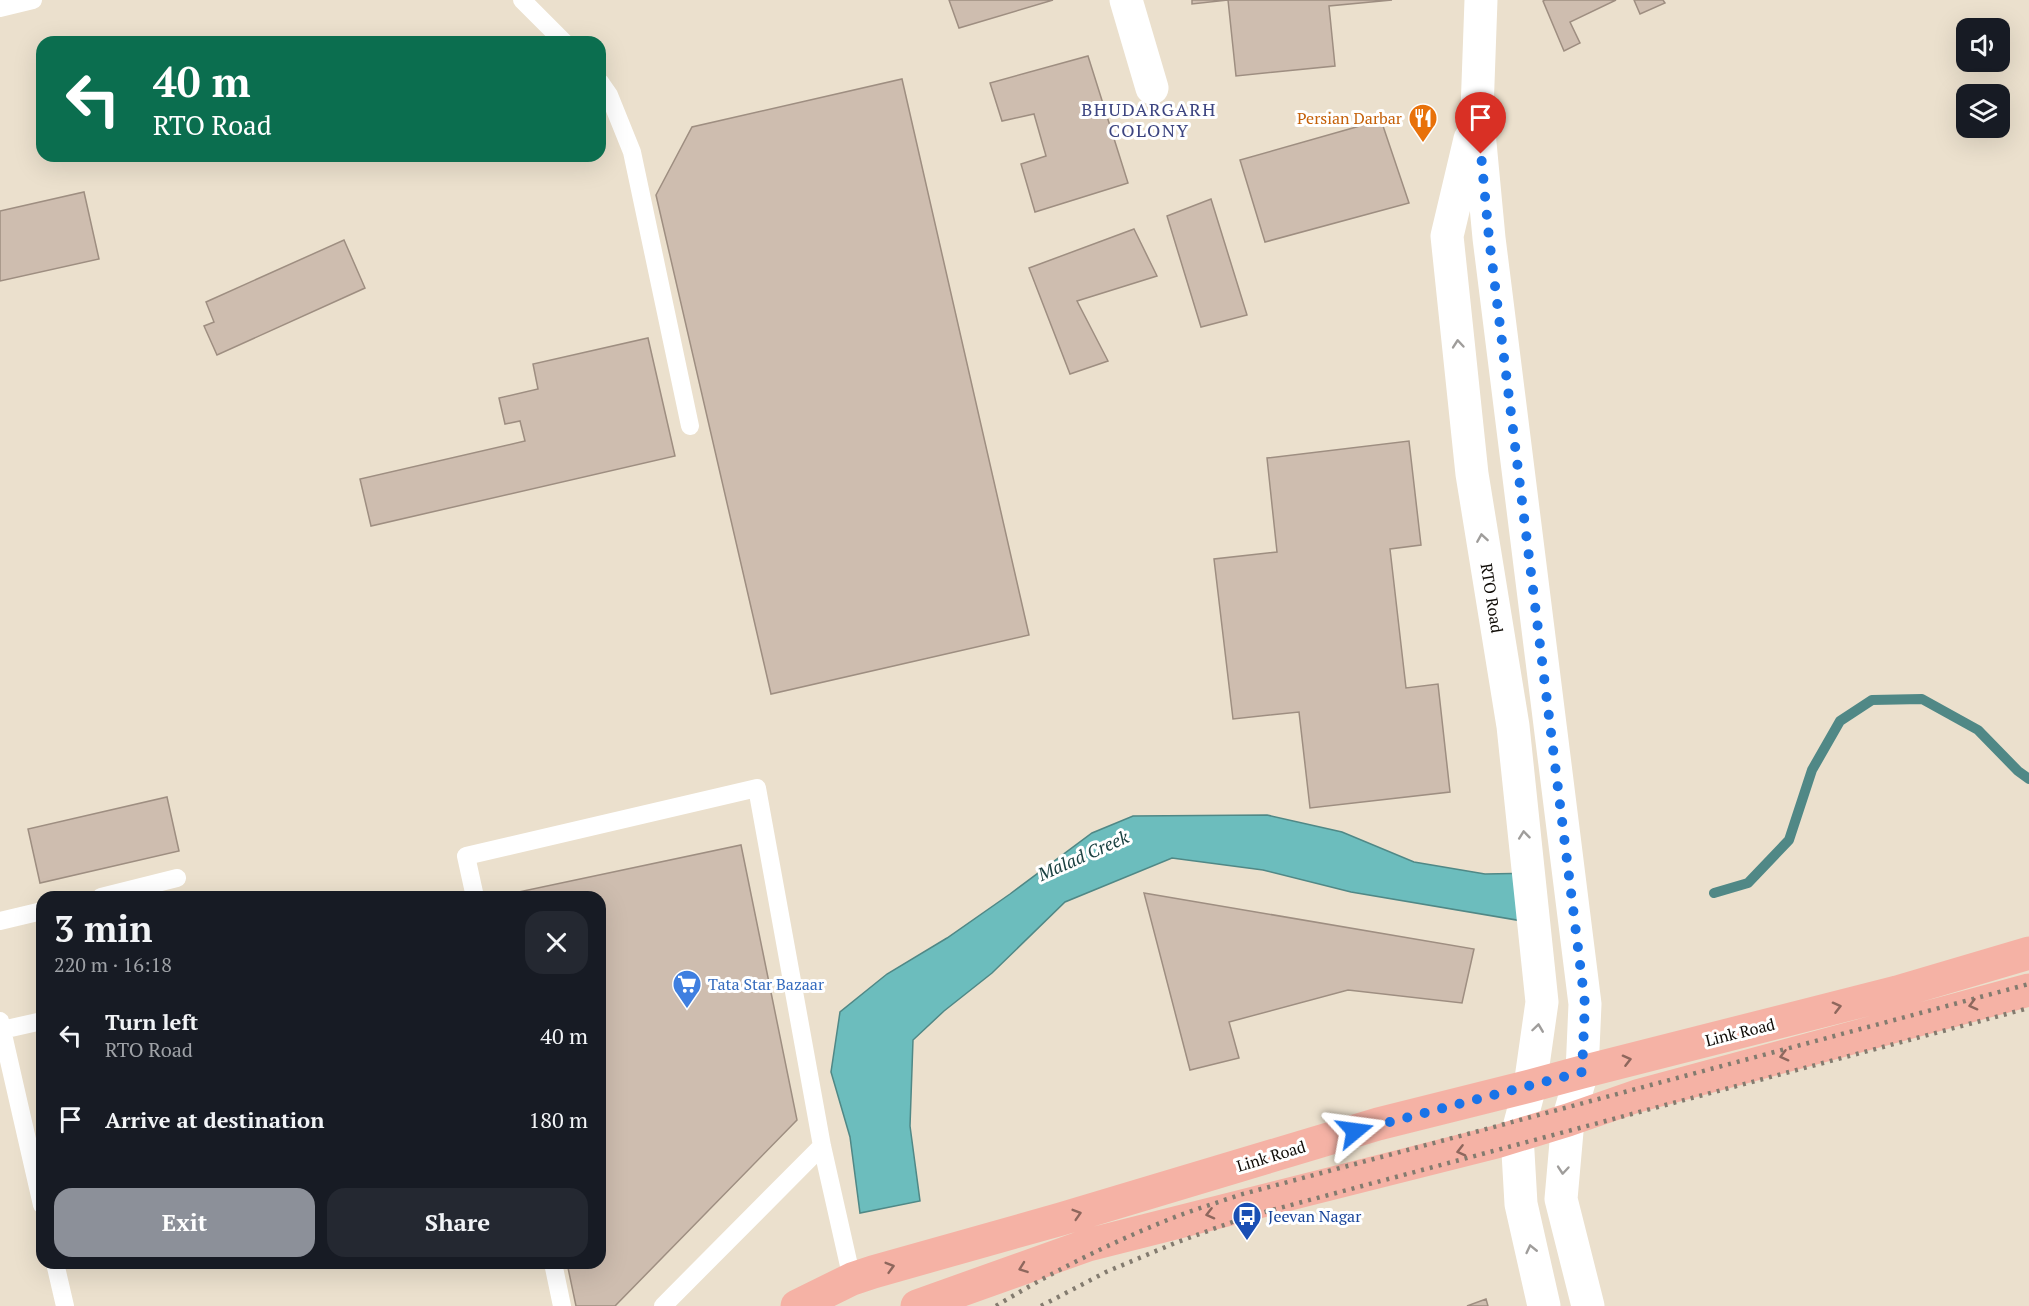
<!DOCTYPE html>
<meta charset="utf-8">
<style>
:root{--surface:#171b24;--page:#242831;--text:#f1f3f6;--muted:#9ea1a6;--accent:#8c9099}
body{margin:0;font-family:"PT Serif",serif;background:var(--page);color:var(--text);height:100vh;display:flex;flex-direction:column;font-size:22px;white-space:nowrap}
*{box-sizing:border-box;margin:0}
p{font-size:20px;color:var(--muted)}
.icon{flex:none;width:33px;height:33px;fill:none;stroke:currentColor;stroke-width:2;stroke-linecap:round;stroke-linejoin:round}
.map{position:relative;flex:1;overflow:hidden}
.drawer{position:absolute;left:36px;top:891px;width:570px;height:378px;display:flex;flex-direction:column;background:var(--surface);border-radius:18px;box-shadow:0 6px 24px #0002}
.drawer>*{flex:none}
.guide{position:absolute;left:36px;top:36px;width:570px;height:126px;border-radius:18px;box-shadow:0 6px 24px #0002;background:#0b6e4f;color:#fff;overflow:hidden}
.tools{position:absolute;left:1956px;top:18px;display:grid;gap:12px}
.tools a{display:grid;place-items:center;width:54px;height:54px;border-radius:12px;background:var(--surface);box-shadow:0 6px 24px #0002;font-size:30px}
.pin{position:absolute;display:grid;place-items:center;width:51px;height:51px;color:#fff;margin:-62px -26px;border-radius:50% 50% 50% 0;rotate:-45deg;box-shadow:0 0 6px #0007}
.pin .icon{rotate:45deg}
.me{position:absolute;width:66px;margin:-33px;rotate:74deg;stroke-linejoin:round;filter:drop-shadow(0 0 4px #0008)}
.turn{display:flex;align-items:center;gap:21px;height:126px;padding:0 18px;font-size:27px}
.turn .icon{width:78px;height:78px;stroke-width:2.5}
.turn b{display:block;font-size:42px;line-height:51px}
.round{display:grid;place-items:center;flex:none;width:63px;height:63px;border-radius:18px;background:var(--page)}
.summary{display:flex;align-items:center;justify-content:space-between;height:102px;padding:0 18px}
h1{font-size:36px;font-weight:600;line-height:45px}
.button{display:flex;gap:12px;margin-top:auto;padding:12px 18px}
.button a{flex:1;height:69px;border-radius:18px;background:var(--accent);color:#fff;font-size:24px;font-weight:600;line-height:69px;text-align:center}
.button a+a{background:var(--page);color:var(--text)}
ul{padding:0;list-style:none}
li{display:flex;align-items:center;gap:18px;height:84px;padding:0 18px}
li div{flex:1}
li b{display:block;font-size:22px}
li em{font-style:normal}
.map>svg:first-child{display:block}
</style>
<div class="map">
<svg width="2029" height="1306" viewBox="0 0 2029 1306">
<rect width="100%" height="100%" fill="#ebe0cd"/>
<!-- water -->
<path fill="#6cbdbd" stroke="#508886" stroke-width="1.5" d="M 1267,815 L 1342,832 L 1414,862 L 1485,874 L 1536,873 L 1540,924 L 1351,892 L 1263,870 L 1172,858 L 1065,902 L 992,973 L 944,1011 L 913,1040 L 910,1126 L 920,1201 L 860,1213 L 850,1137 L 831,1072 L 840,1012 L 887,974 L 947,938 L 1010,894 L 1092,833 L 1133,816 Z"/>
<g fill="none" stroke-linecap="round" stroke-linejoin="round">
<!-- stream -->
<path stroke="#508886" stroke-width="10" d="M 1714,893 L 1748,883 L 1789,840 L 1812,770 L 1840,721 L 1872,700 L 1922,699 L 1978,730 L 2018,771 L 2029,779"/>
</g>
<!-- building -->
<path fill="#cebdaf" stroke="#9e8e81" stroke-width="1.5" d="M 949,0 L 1053,0 L 959,28 Z
M 1192,0 L 1392,0 L 1329,6 L 1335,66 L 1236,76 L 1228,0 L 1192,4 Z
M 1545,0 L 1616,0 L 1570,22 L 1580,43 L 1564,51 L 1543,1 Z
M 1634,0 L 1663,0 L 1665,3 L 1640,14 Z
M 1088,56 L 1128,183 L 1035,212 L 1021,164 L 1046,156 L 1034,114 L 1002,121 L 990,83 Z
M 902,79 L 1029,635 L 771,694 L 656,195 L 692,127 Z
M 1381,120 L 1409,203 L 1265,242 L 1240,160 Z
M 84,192 L 99,259 L 0,281 L 0,211 Z
M 1211,199 L 1247,315 L 1201,327 L 1167,216 Z
M 1134,229 L 1157,276 L 1077,301 L 1108,361 L 1070,374 L 1029,268 Z
M 344,240 L 365,288 L 217,355 L 204,326 L 214,322 L 206,302 Z
M 648,338 L 675,456 L 371,526 L 360,479 L 525,441 L 520,421 L 505,424 L 499,398 L 538,389 L 533,364 Z
M 1409,441 L 1421,545 L 1390,549 L 1406,688 L 1438,684 L 1450,792 L 1310,808 L 1299,712 L 1233,719 L 1214,559 L 1277,552 L 1267,458 Z
M 167,797 L 179,851 L 40,883 L 28,829 Z
M 741,845 L 797,1120 L 615,1306 L 576,1306 L 567,1263 L 600,1263 L 600,897 L 495,897 Z
M 1144,893 L 1474,949 L 1462,1003 L 1348,990 L 1229,1022 L 1239,1058 L 1190,1070 Z
M 1486,1299 L 1488,1306 L 1467,1306 Z"/>
<g fill="none" stroke-linecap="round" stroke-linejoin="round">
<!-- lane -->
<path stroke="#fff" stroke-width="18" d="M 522,0 L 564,42
M 0,8 L 33,0
M 600,82 L 609,95 L 632,152 L 690,426
M 101,897 L 177,878
M 475,897 L 466,856 L 757,788 L 822,1146 L 852,1279
M 0,921 L 42,911
M 0,1021 L 2,1030 L 42,1021
M 0,1030 L 2,1030 L 42,1205
M 55,1263 L 65,1306
M 553,1263 L 562,1306
M 663,1306 L 822,1146"/>
<!-- street -->
<path stroke="#fff" stroke-width="33" d="M 1126,0 L 1152,88"/>
<!-- secondary -->
<path stroke="#fff" stroke-width="33" d="M 1481,0 L 1477,111 L 1489,238 L 1585,1004 L 1582,1072 L 1568,1120 L 1561,1199 L 1588,1306
M 1470,139 L 1447,236 L 1472,474 L 1513,726 L 1542,1002 L 1530,1086 L 1517,1135 L 1521,1204 L 1544,1306"/>
<!-- primary -->
<path stroke="#f5b2a5" stroke-width="33" d="M 797,1306 L 852,1279 L 873,1272 L 1061,1219 L 1378,1124 L 1530,1086 L 1582,1072 L 1897,992 L 2029,953
M 917,1306 L 1088,1245 L 1496,1142 L 1568,1120 L 1637,1096 L 2029,990"/>
<!-- rail -->
<path stroke="#837b6f" stroke-width="4.5" stroke-dasharray="3 6" stroke-linecap="butt" d="M 996,1306 C 1050,1273 1106,1245 1165,1221 C 1189,1211 1214,1204 1239,1195 L 2029,984
M 1041,1306 L 1106,1272 L 1175,1243 L 1246,1217 L 2029,1008"/>
</g>
<!-- one-way arrows -->
<defs><path id="oneway-chevron" d="M-2-3.5L2.5 0L-2 3.5" fill="none" stroke-width="1.6" stroke-linecap="round" stroke-linejoin="round" transform="scale(1.5)"/></defs>
<g stroke="#9f9d9b">
<use href="#oneway-chevron" transform="translate(1458 344) rotate(-95)"/>
<use href="#oneway-chevron" transform="translate(1482 538) rotate(-99)"/>
<use href="#oneway-chevron" transform="translate(1524 835) rotate(-96)"/>
<use href="#oneway-chevron" transform="translate(1538 1028) rotate(-82)"/>
<use href="#oneway-chevron" transform="translate(1563 1170) rotate(95)"/>
<use href="#oneway-chevron" transform="translate(1531 1249) rotate(-103)"/>
</g>
<g stroke="#8e675d">
<use href="#oneway-chevron" transform="translate(1973 1005) rotate(165)"/>
<use href="#oneway-chevron" transform="translate(1837 1007) rotate(-14)"/>
<use href="#oneway-chevron" transform="translate(1784 1056) rotate(165)"/>
<use href="#oneway-chevron" transform="translate(1627 1060) rotate(-14)"/>
<use href="#oneway-chevron" transform="translate(1461 1151) rotate(166)"/>
<use href="#oneway-chevron" transform="translate(1077 1214) rotate(-17)"/>
<use href="#oneway-chevron" transform="translate(1210 1214) rotate(166)"/>
<use href="#oneway-chevron" transform="translate(890 1267) rotate(-16)"/>
<use href="#oneway-chevron" transform="translate(1023 1268) rotate(160)"/>
</g>
<g fill="none" stroke-linecap="round" stroke-linejoin="round">
<!-- route -->
<path stroke="#1a73e8" stroke-width="10" stroke-dasharray="0 18" d="M 1355,1131 L 1582,1072 L 1585,1004 L 1489,238 L 1481,154"/>
</g>
<!-- icons -->
<defs>
<g id="restaurant-pin" transform="scale(1.5)"><path d="M0 17L-7.5 6A9.5 9.5 0 1 1 7.5 6Z" fill="#e8710a" stroke="#fff"/><path d="M-5-6h1v4h1v-4h1v4h1v-4h1v5L-1.5 .5V6h-2V.5L-5-1ZM5-6V6H3V1.5H1.5Q1.5-4 5-6Z" fill="#fff"/></g>
<g id="supermarket-pin" transform="scale(1.5)"><path d="M0 17L-7.5 6A9.5 9.5 0 1 1 7.5 6Z" fill="#3f7fe0" stroke="#fff"/><path d="M-6-5.5h2.5l.6 2H6L4.5 2H-2.5L-4.4-4H-6ZM-1.5 3.2a1.3 1.3 0 1 0 .1 0ZM3 3.2a1.3 1.3 0 1 0 .1 0Z" fill="#fff"/></g>
<g id="bus-pin" transform="scale(1.5)"><path d="M0 17L-7.5 6A9.5 9.5 0 1 1 7.5 6Z" fill="#1a4fb4" stroke="#fff"/><path d="M-5-6H5V4H4V6H2V4H-2V6H-4V4H-5ZM-3.5-4V0h7V-4ZM-3.5 1.2v1.5H-2V1.2ZM2 1.2v1.5H3.5V1.2Z" fill="#fff"/></g>
</defs>
<g fill-rule="evenodd">
<use href="#restaurant-pin" x="1423" y="118"/>
<use href="#supermarket-pin" x="687" y="984"/>
<use href="#bus-pin" x="1247" y="1216"/>
</g>
<g text-anchor="middle" dominant-baseline="central" stroke-width="6" stroke-linejoin="round" paint-order="stroke">
<!-- food labels -->
<g font-size="16" fill="#c56008" stroke="#fff" text-anchor="end">
<text x="1402" y="118">Persian Darbar</text>
</g>
<!-- street labels -->
<g font-size="16" fill="#0f0b06" stroke="#fff">
<text transform="translate(1492 598) rotate(81)">RTO Road</text>
<text transform="translate(1740 1032) rotate(-14)">Link Road</text>
<text transform="translate(1271 1156) rotate(-17)">Link Road</text>
</g>
<!-- shop labels -->
<g font-size="16" fill="#366cbe" stroke="#fff" text-anchor="start">
<text x="708" y="984">Tata Star Bazaar</text>
</g>
<!-- transit labels -->
<g font-size="16" fill="#164399" stroke="#fff" text-anchor="start">
<text x="1268" y="1216">Jeevan Nagar</text>
</g>
<!-- neighbourhood labels -->
<g font-size="18" letter-spacing="1.5" fill="#3c4480" stroke="#fff">
<text x="1149" y="109">BHUDARGARH<tspan x="1149" dy="21">COLONY</tspan></text>
</g>
<!-- water labels -->
<g font-size="18" font-style="italic" fill="#1a4141" stroke="#fff">
<text transform="translate(1083 855) rotate(-24)">Malad Creek</text>
</g>
</g>
</svg>
<div class="tools">
<a><svg class="icon" aria-label="sound" viewBox="0 0 24 24"><path d="M4 9h4l5-4v14l-5-4H4zM17 9q2 3 0 6"/></svg></a>
<a><svg class="icon" aria-label="layers" viewBox="0 0 24 24"><path d="M12 4l9 5-9 5-9-5zM3 14l9 5 9-5"/></svg></a>
</div>
<div class="pin" style="left:1481px;top:154px;background:#d93025"><svg class="icon" aria-label="arrive" viewBox="0 0 24 24"><path d="M6 21V4h12l-3 4 3 4H6"/></svg></div>
<svg class="me" style="left:1355px;top:1131px" viewBox="-20 -20 40 40"><path d="M0-17L14 15 0 8-14 15z" fill="#1a73e8" stroke="#fff" stroke-width="4"/></svg>
<div class="guide">
<div class="turn"><svg class="icon" aria-label="left" viewBox="0 0 24 24"><path d="M17 20v-9H6M10 6l-5 5 5 5"/></svg><div><b>40 m</b>RTO Road</div></div>
</div>
<section class="drawer">
<div class="summary"><div><h1>3 min</h1><p>220 m · 16:18</p></div><a class="round"><svg class="icon" aria-label="close" viewBox="0 0 24 24"><path d="M6 6l12 12M18 6L6 18"/></svg></a></div>
<ul>
<li><svg class="icon" aria-label="left" viewBox="0 0 24 24"><path d="M17 20v-9H6M10 6l-5 5 5 5"/></svg><div><b>Turn left</b><p>RTO Road</p></div><em>40 m</em></li>
<li><svg class="icon" aria-label="arrive" viewBox="0 0 24 24"><path d="M6 21V4h12l-3 4 3 4H6"/></svg><div><b>Arrive at destination</b></div><em>180 m</em></li>
</ul>
<div class="button"><a>Exit</a><a>Share</a></div>
</section>
</div>
